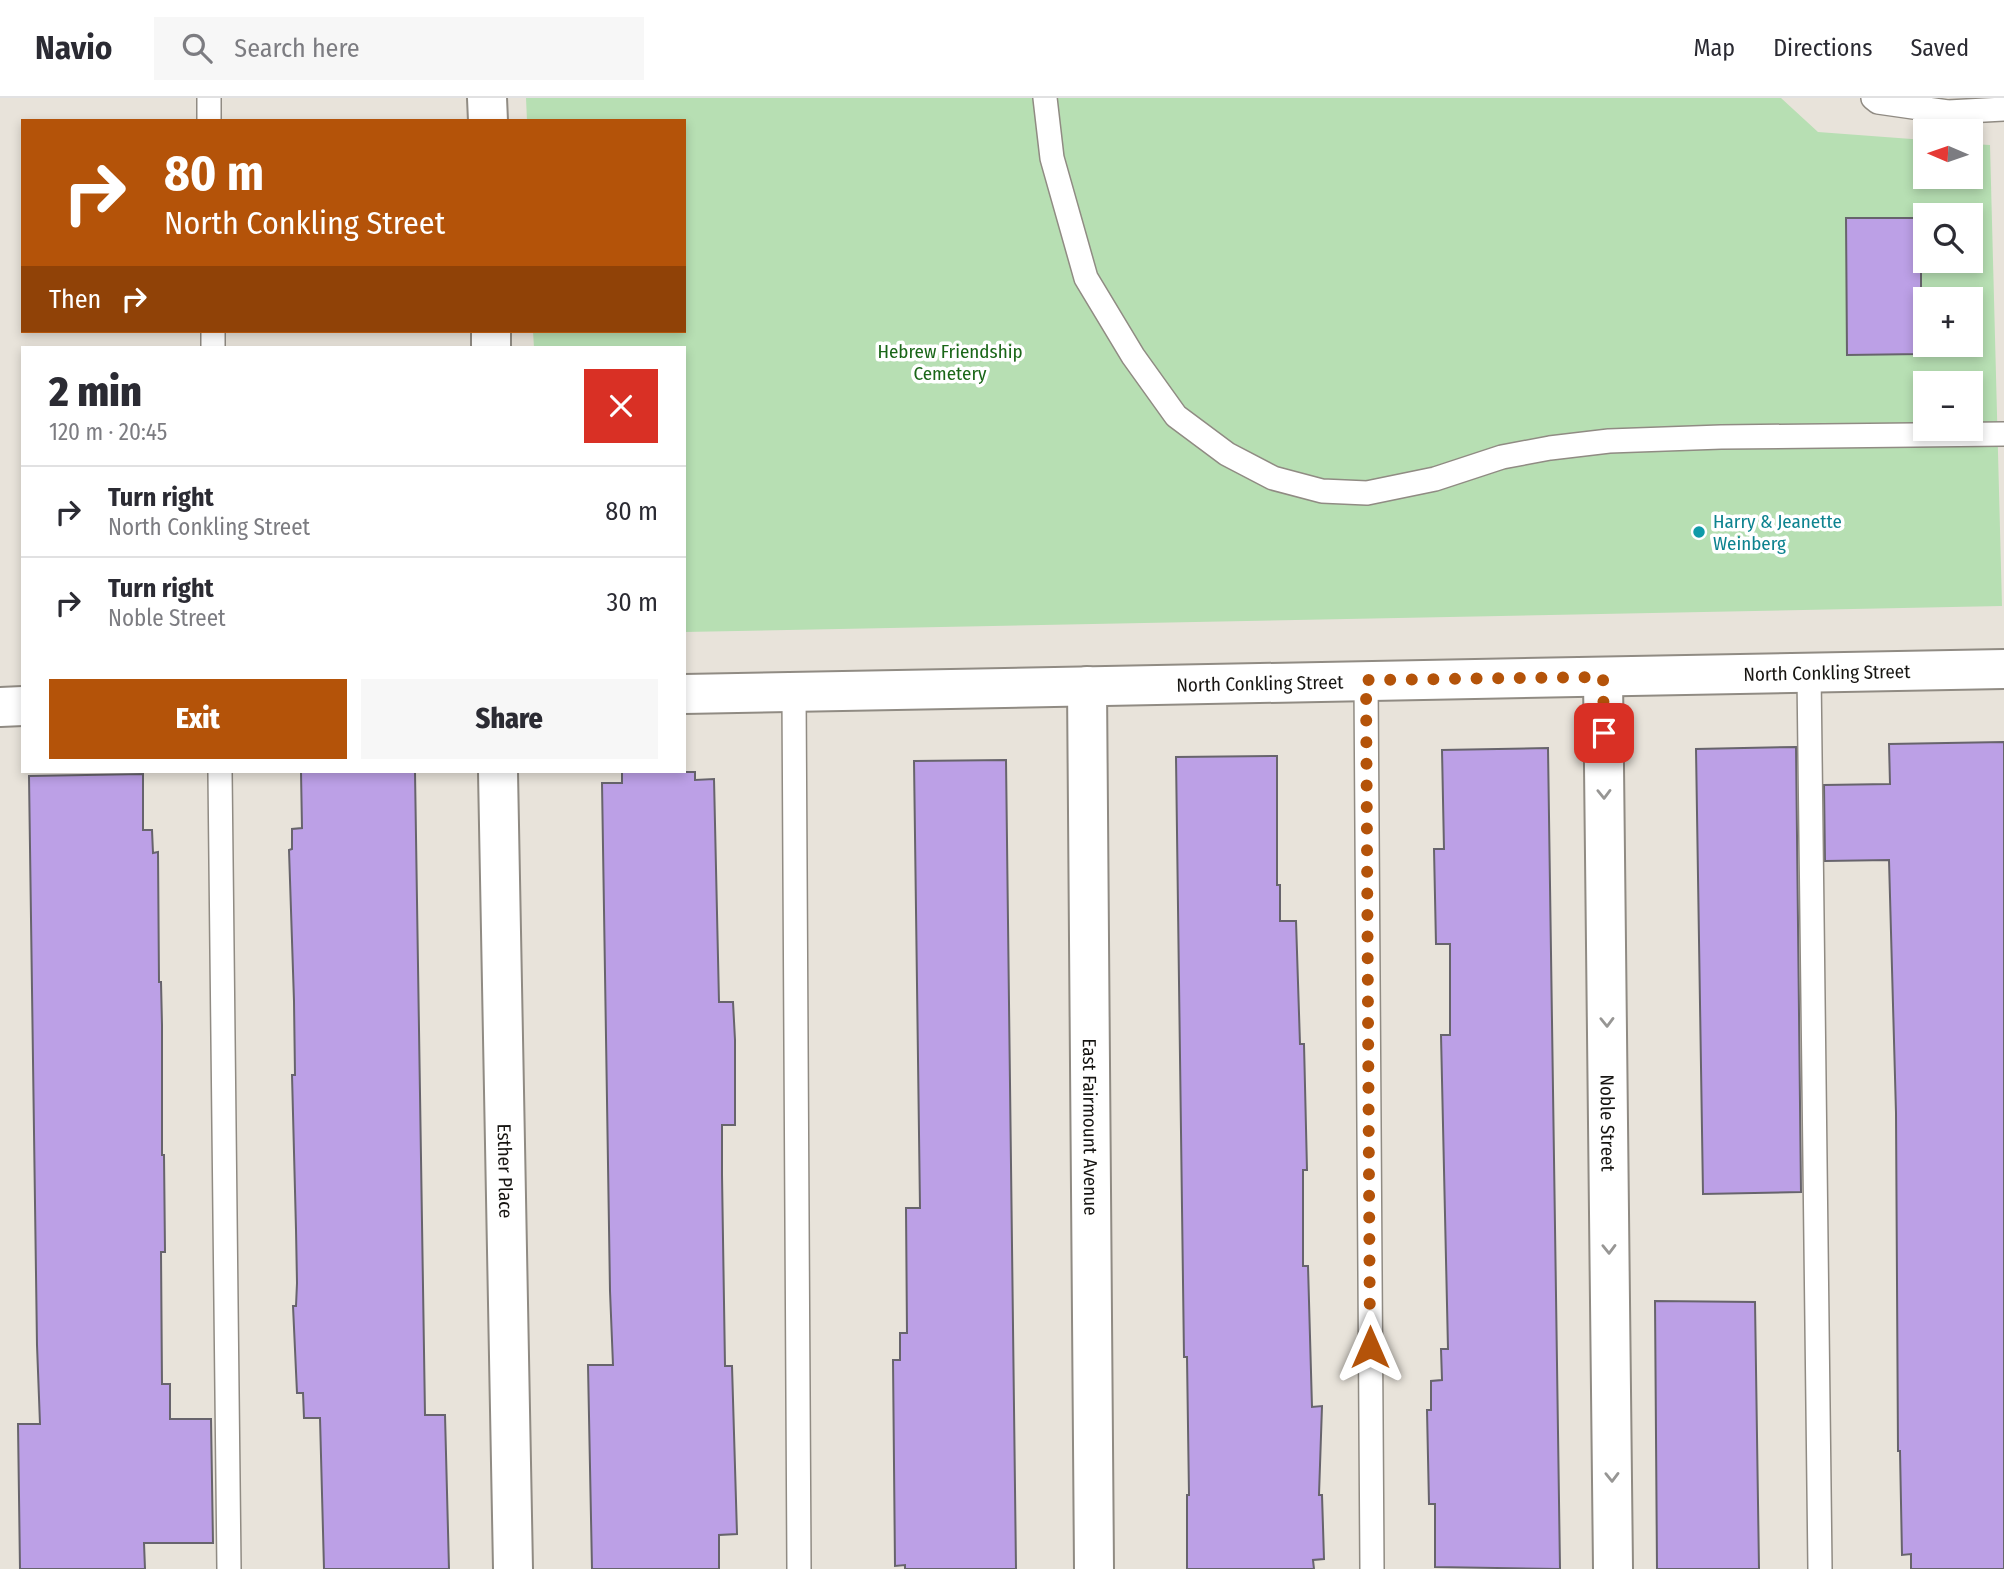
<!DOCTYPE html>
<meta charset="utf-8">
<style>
:root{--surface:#fff;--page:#f7f7f7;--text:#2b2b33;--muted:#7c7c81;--line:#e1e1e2;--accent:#b45309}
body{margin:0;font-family:"Fira Sans Condensed",sans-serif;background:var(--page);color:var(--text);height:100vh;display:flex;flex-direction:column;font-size:26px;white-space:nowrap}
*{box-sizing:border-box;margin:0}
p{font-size:23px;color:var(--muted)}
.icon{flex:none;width:38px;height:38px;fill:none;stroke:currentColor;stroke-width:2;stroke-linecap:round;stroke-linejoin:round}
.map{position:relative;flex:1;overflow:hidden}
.details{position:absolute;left:21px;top:248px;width:665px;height:427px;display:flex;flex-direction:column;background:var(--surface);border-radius:0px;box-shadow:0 4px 10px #0003}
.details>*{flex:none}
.guide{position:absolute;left:21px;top:21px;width:665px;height:214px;border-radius:0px;box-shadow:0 4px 10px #0003;background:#b45309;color:#fff;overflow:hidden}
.needle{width:46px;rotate:272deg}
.tools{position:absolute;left:1913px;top:21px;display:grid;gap:14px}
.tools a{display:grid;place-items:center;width:70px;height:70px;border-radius:0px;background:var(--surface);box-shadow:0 4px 10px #0003;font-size:35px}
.pin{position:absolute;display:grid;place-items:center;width:60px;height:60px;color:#fff;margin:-30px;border-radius:14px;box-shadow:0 4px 10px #0006}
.me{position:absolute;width:77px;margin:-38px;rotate:0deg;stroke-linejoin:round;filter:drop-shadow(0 0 5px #0008)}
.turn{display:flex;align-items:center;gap:24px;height:147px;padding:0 28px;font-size:32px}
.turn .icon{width:91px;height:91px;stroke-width:2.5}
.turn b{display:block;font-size:49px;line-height:60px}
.then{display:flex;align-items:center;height:66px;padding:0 28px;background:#0003;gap:14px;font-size:26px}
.round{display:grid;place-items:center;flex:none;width:74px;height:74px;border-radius:0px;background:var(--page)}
.head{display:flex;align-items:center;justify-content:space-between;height:119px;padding:0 28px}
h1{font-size:42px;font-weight:800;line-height:52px}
.cta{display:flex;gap:14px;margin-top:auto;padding:14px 28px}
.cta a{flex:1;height:80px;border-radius:0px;background:var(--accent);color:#fff;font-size:28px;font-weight:800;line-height:80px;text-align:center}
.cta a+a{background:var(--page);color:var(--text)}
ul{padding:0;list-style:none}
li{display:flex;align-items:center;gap:21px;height:91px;padding:0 28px;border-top:2px solid var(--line)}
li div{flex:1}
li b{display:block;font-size:26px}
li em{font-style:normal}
header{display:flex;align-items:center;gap:42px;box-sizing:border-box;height:98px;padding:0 35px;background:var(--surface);border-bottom:2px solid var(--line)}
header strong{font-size:33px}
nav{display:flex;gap:38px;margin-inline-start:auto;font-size:24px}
.search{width:490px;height:63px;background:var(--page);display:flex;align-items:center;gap:18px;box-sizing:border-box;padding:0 24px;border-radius:0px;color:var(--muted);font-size:26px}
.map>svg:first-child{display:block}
</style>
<header>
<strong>Navio</strong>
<div class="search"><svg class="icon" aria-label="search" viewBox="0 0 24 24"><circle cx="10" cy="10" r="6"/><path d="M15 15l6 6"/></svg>Search here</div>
<nav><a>Map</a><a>Directions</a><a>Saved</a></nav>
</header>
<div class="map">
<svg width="2004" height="1471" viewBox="0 0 2004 1471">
<rect width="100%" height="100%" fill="#e8e3da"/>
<!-- green -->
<path fill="#b7dfb3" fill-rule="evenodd" d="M 526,0 L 1781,0 L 1818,34 L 1925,42 L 1925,79 L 1970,79 L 1971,46 L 1990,47 L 2002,508 L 684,534 L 684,250 L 534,250 L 533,233 L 684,233 L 684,23 L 527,23 ZM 1925,117 L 1970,117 L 1970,163 L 1925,163 ZM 1925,201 L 1970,201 L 1970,247 L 1925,247 ZM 1925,285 L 1970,285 L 1970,331 L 1925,331 Z"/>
<!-- building -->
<path fill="#bca0e6" stroke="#67646c" stroke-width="2" d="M 1846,120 L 1921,120 L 1921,256 L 1847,257 Z
M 2004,644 L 2004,1471 L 1911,1471 L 1911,1456 L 1902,1457 L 1900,1353 L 1898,1353 L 1896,1015 L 1889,762 L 1825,763 L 1824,687 L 1890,686 L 1889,646 Z
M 1796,649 L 1801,1094 L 1703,1096 L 1696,651 Z
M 1548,650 L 1560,1471 L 1435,1469 L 1435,1406 L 1429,1406 L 1427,1312 L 1431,1312 L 1431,1283 L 1442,1282 L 1441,1251 L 1448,1251 L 1441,937 L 1450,937 L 1450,846 L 1436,846 L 1434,751 L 1444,751 L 1442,652 Z
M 1277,658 L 1277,787 L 1280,787 L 1280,823 L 1296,823 L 1300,946 L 1304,946 L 1307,1072 L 1303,1072 L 1303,1168 L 1308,1168 L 1312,1309 L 1322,1308 L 1319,1397 L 1322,1397 L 1324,1461 L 1313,1462 L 1314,1471 L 1187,1471 L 1187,1397 L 1189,1397 L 1187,1259 L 1184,1259 L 1176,659 Z
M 1006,662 L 1016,1471 L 905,1471 L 905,1467 L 895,1468 L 893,1262 L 900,1262 L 900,1235 L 907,1235 L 906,1110 L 920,1110 L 914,663 Z
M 301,674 L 415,674 L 425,1317 L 445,1317 L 449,1471 L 324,1471 L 320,1320 L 304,1320 L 303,1295 L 297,1295 L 293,1208 L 296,1208 L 297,1185 L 296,1131 L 292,977 L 295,977 L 294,903 L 289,752 L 292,751 L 292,731 L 302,730 Z
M 622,674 L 695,674 L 695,682 L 714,681 L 719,904 L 733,904 L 735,942 L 735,1027 L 722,1027 L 722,1077 L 725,1268 L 732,1268 L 737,1436 L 719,1437 L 719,1471 L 592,1471 L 588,1267 L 613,1267 L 610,1193 L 602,685 L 622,685 Z
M 143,676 L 143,732 L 152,732 L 153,755 L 158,754 L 159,884 L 161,884 L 162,927 L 162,1057 L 164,1057 L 165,1154 L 161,1154 L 162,1286 L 170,1286 L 170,1321 L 211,1321 L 213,1445 L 144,1445 L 145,1471 L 20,1471 L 18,1326 L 40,1326 L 37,1247 L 29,678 Z
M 1655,1203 L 1755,1204 L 1759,1471 L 1657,1471 Z"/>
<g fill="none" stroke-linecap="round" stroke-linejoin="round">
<!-- service casing -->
<g stroke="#908b83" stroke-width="26">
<path id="service" d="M 209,0 L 209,23
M 1045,0 L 1052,60 L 1086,180 L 1133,258 L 1176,318 L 1227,356 L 1273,380 L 1322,393 L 1367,395 L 1435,381 L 1502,359 L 1550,350 L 1609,343 L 1721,339 L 2004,336
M 1873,0 L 1878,4 L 1948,14 L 2004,11
M 213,233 L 213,250
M 1809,575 L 1820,1471
M 1366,582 L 1372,1471
M 794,594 L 799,1471
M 220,674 L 229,1471"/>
</g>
<!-- minor casing -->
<g stroke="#908b83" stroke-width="42">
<g id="minor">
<path d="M 487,0 L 488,23"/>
<path d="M 491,233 L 491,250"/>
<path id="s1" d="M 1603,579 L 1613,1471"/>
<path id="s2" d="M 1087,588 L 1094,1471"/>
<path id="s3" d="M 498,674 L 513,1471"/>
</g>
</g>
<!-- tertiary casing -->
<g stroke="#908b83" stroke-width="42">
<g id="tertiary">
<path id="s4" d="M 684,596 L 2004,571"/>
<path d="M 0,609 L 23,608"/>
</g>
</g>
<!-- service -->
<use href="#service" stroke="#fff" stroke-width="23"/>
<!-- minor -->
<use href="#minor" stroke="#fff" stroke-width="38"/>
<!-- tertiary -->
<use href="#tertiary" stroke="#fff" stroke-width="38"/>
</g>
<!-- one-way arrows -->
<defs><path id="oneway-chevron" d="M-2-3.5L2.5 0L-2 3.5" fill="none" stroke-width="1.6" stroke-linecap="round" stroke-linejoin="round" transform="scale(1.75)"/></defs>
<g stroke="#979694">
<use href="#oneway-chevron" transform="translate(1604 696) rotate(89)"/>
<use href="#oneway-chevron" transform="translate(1607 924) rotate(89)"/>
<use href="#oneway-chevron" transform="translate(1609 1151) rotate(89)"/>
<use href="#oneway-chevron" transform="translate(1612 1379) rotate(89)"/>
</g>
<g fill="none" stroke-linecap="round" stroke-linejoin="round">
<!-- route -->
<path stroke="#b45309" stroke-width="12" stroke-dasharray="0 21.6" d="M 1370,1249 L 1366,582 L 1603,579 L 1604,635"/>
</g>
<!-- markers -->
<circle fill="#0f9aa8" stroke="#fff" stroke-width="2.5" cx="1699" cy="434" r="7"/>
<g text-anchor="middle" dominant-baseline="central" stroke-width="7" stroke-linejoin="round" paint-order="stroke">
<!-- park labels -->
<g font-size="19" fill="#1a6618" stroke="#fff">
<text x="950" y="253">Hebrew Friendship<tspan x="950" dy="22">Cemetery</tspan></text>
</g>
<!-- culture labels -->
<g font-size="19" fill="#0d838f" stroke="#fff" text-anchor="start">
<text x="1713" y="423">Harry &amp; Jeanette<tspan x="1713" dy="22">Weinberg</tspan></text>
</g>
<!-- street labels -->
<g font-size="19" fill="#171512" stroke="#fff">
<text stroke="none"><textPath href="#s4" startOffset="1143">North Conkling Street</textPath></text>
<text stroke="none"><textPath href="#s4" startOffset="576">North Conkling Street</textPath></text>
<text stroke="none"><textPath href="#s1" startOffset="446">Noble Street</textPath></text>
<text stroke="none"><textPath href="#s2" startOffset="441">East Fairmount Avenue</textPath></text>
<text stroke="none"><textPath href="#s3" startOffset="399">Esther Place</textPath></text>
</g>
</g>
</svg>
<div class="tools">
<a><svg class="needle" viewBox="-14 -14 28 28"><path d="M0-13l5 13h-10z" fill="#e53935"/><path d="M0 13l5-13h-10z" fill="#7c7c81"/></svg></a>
<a><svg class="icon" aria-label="search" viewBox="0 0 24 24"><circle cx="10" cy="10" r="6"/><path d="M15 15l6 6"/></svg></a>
<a>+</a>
<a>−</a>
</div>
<div class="pin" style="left:1604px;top:635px;background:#d93025"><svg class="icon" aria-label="arrive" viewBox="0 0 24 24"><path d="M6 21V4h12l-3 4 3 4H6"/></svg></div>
<svg class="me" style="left:1370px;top:1249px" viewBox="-20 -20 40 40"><path d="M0-17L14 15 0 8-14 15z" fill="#b45309" stroke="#fff" stroke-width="4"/></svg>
<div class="guide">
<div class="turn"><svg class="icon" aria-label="right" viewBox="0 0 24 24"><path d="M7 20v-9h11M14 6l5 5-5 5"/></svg><div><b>80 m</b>North Conkling Street</div></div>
<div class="then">Then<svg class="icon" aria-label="right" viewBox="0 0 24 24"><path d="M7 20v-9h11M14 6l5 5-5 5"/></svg></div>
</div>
<section class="details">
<div class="head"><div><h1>2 min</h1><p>120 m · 20:45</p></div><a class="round" style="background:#d93025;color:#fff"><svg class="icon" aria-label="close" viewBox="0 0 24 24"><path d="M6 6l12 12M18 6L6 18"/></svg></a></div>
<ul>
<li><svg class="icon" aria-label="right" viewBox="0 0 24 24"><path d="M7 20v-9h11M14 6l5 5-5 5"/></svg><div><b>Turn right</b><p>North Conkling Street</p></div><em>80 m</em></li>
<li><svg class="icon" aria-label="right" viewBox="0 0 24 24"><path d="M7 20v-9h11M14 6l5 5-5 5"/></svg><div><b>Turn right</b><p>Noble Street</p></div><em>30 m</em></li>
</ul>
<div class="cta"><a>Exit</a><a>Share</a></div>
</section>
</div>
